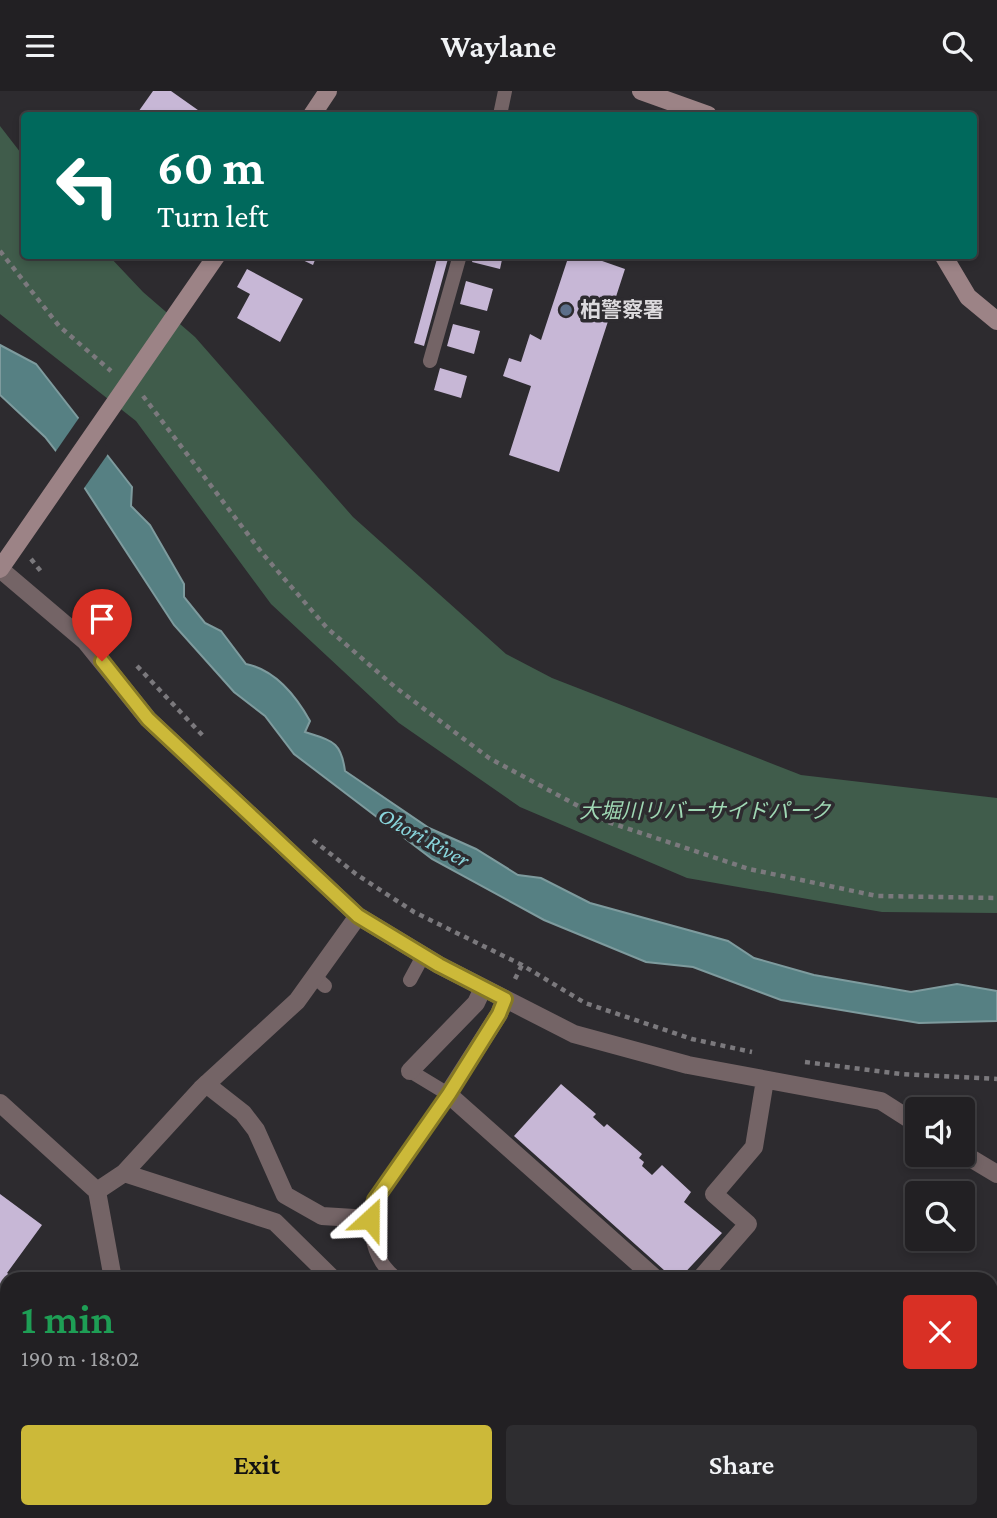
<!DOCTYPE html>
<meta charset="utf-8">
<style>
:root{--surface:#222023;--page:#2e2d30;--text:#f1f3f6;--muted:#a2a3a6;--line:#3f3e41;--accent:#ccb939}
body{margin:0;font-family:"Crimson Pro","Noto Sans JP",serif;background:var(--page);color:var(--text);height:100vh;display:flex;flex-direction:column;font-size:26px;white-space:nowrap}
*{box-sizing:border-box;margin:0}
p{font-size:23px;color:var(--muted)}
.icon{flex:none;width:38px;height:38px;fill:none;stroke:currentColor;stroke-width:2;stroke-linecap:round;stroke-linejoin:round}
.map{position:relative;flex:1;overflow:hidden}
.details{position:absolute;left:0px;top:1181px;width:998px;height:247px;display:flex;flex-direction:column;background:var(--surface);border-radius:21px 21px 0 0;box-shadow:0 4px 10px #0003,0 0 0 2px var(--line)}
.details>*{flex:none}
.hud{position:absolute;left:21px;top:21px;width:956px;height:147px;border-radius:7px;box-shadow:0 4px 10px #0003,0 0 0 2px var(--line);background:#00695c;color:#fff;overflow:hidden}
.tools{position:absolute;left:905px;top:1006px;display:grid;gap:14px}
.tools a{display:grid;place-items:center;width:70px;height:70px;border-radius:7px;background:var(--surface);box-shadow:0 4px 10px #0003,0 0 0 2px var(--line);font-size:35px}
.pin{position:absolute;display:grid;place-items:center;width:60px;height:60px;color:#fff;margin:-72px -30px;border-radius:50% 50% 50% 0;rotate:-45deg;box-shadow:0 0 7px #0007}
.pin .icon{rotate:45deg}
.me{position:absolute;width:77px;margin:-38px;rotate:24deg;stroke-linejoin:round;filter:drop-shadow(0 0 5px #0008)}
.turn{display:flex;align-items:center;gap:24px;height:147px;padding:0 21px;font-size:32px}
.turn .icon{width:91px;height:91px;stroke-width:2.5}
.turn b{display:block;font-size:49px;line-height:60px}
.round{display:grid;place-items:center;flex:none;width:74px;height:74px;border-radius:7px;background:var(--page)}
.summary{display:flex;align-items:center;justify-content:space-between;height:119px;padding:0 21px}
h1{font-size:42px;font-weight:600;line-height:52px;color:#1e9e55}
.button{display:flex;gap:14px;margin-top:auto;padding:14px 21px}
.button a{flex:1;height:80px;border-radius:7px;background:var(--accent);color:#111;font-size:28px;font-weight:600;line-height:80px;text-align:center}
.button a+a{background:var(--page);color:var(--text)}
header{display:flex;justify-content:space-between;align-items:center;height:91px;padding:0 21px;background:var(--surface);font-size:32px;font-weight:600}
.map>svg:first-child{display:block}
</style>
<header><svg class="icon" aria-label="menu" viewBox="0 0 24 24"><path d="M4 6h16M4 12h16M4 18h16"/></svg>Waylane<svg class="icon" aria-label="search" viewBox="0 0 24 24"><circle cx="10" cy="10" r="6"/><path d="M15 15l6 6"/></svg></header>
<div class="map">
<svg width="997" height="1427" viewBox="0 0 997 1427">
<rect width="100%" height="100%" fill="#2d2b2f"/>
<!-- green -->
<path fill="#405c4b" d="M 0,35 L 24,66 L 24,164 L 109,165 L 143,201 L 195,246 L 353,426 L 506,563 L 552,587 L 801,684 L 997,707 L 997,822 L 882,821 L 687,787 L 520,716 L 399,632 L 271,513 L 136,330 L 0,223 Z"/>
<!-- water -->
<path fill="#568083" stroke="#7e9b9e" stroke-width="2" d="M 0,254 L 36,273 L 132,396 L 131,415 L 150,434 L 184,493 L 184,506 L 205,532 L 221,540 L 246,573 C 276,579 296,605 310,630 L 305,641 C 332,650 341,650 345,680 L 429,737 L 476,758 L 518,784 L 541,787 L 590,812 L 728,850 L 754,867 L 814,884 L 911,901 L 957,893 L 997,900 L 997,930 L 919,932 L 781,909 L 693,876 L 646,871 L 544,829 L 432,768 L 294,663 L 265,625 L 234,601 L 174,534 L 84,396 L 45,346 L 0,304 Z"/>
<!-- pier -->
<path fill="#2d2b2f" d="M 81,324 L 110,360 L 82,400 L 54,363 Z"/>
<!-- building -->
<path fill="#c7b7d6" d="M 153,0 L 171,0 L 205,24 L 136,24 Z
M 292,164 L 317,164 L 313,174 Z
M 438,164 L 449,164 L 424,255 L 414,252 Z
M 474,164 L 503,164 L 500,178 L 472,171 Z
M 569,164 L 585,164 L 625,178 L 559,381 L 509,364 L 531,295 L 503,285 L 509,267 L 521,271 L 530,243 L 541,249 Z
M 247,178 L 303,208 L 280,251 L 237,227 L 250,203 L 237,196 Z
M 466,190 L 493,198 L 487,220 L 460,213 Z
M 453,233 L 480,240 L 474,263 L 447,255 Z
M 440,277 L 467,285 L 461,307 L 434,299 Z
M 561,993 L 596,1023 L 593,1026 L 604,1036 L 607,1033 L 642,1063 L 639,1067 L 644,1071 L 642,1075 L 652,1084 L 662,1074 L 691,1101 L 684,1111 L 722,1142 L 679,1188 L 674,1188 L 514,1045 Z
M 0,1103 L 42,1134 L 7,1182 L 16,1188 L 7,1188 L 7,1283 L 0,1292 Z"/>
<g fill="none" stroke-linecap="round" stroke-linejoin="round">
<!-- path -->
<path stroke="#7b797d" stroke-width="4.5" stroke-dasharray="5 5" stroke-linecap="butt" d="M 0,160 L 59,235 L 111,280
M 143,305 L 262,462 L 327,537 L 395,596 L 489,667 L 608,731 L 749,778 L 877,805 L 997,807
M 31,468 L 43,483
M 137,575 L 205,647
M 313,749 L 356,783 L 414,821 L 522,874 L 585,912 L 692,948 L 752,961
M 515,888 L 522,874
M 805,971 L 901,983 L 997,988"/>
<!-- lane -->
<path stroke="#746466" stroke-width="14" d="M 500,24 L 505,0
M 430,270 L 460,164
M 314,885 L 325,895
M 410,889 L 423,865
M 397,1188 C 372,1168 367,1139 375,1109 L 448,1003 L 410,980
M 65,1427 L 69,1421
M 158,1427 L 162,1421"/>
<!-- street -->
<path stroke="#746466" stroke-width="18" d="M 0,478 L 86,551 L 148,628 L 358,825 L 297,910 L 201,998 L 124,1082
M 358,825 L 439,874 L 574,943 L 688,974 L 881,1010 L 917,1033
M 505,908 L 499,923 L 448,1003 L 656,1188
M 410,980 L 476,912 L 483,897
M 206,993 L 243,1022 L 256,1039 L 285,1104 L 322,1125 L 370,1128
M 0,1012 L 97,1100 L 113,1188
M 962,1062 L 997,1083
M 97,1100 L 124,1082 L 275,1131 L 333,1188
M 700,1188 L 748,1133 L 714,1103 L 754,1056 L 765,989
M 990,1329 L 997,1323
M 367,1421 L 375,1427
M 548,1421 L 550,1427
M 611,1421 L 614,1427
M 898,1427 L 903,1421"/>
<!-- secondary -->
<path stroke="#9c8386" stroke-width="18" d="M 641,0 L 708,24
M 312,24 L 328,0
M 943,164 L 968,206 L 997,230
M 0,478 L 217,164"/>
</g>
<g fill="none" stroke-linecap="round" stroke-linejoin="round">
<!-- route casing -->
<g stroke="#857825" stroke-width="18">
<path id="route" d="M 102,570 L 148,628 L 358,825 L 439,874 L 505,908 L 499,923 L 449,1003 L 375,1109 L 370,1128"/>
</g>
<!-- route -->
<use href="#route" stroke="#ccb939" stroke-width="12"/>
</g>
<!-- markers -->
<circle fill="#5c6f8a" stroke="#2d2b2f" stroke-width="2.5" cx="566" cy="219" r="7"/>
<g text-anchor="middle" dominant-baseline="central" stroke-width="7" stroke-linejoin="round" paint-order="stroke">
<!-- poi labels -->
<g font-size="21" font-weight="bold" fill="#dcdadd" stroke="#2d2b2f" text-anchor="start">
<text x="580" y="219">柏警察署</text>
</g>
<!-- park labels -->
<g font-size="21" font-style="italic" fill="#9fd8b4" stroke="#2d2b2f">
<text x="705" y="720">大堀川リバーサイドパーク</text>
</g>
<!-- water labels -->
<g font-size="23" font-style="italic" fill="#88d4db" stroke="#2d2b2f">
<text transform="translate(424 746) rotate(29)">Ohori River</text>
</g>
</g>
</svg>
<div class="tools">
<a><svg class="icon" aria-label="sound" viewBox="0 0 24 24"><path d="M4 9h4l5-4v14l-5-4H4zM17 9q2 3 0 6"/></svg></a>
<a><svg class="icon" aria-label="search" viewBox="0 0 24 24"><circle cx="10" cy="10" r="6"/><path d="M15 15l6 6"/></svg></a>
</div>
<div class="pin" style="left:102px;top:570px;background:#d93025"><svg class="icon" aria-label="arrive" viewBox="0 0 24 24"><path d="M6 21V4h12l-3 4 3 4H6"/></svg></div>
<svg class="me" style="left:370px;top:1128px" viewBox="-20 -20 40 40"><path d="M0-17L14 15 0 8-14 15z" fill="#ccb939" stroke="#fff" stroke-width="4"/></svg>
<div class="hud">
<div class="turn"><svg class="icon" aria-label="left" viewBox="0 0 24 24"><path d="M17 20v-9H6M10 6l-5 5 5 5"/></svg><div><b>60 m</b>Turn left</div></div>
</div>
<section class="details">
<div class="summary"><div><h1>1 min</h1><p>190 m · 18:02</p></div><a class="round" style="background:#d93025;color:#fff"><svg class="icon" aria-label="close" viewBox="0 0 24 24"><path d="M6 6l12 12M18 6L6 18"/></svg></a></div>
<div class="button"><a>Exit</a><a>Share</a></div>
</section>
</div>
